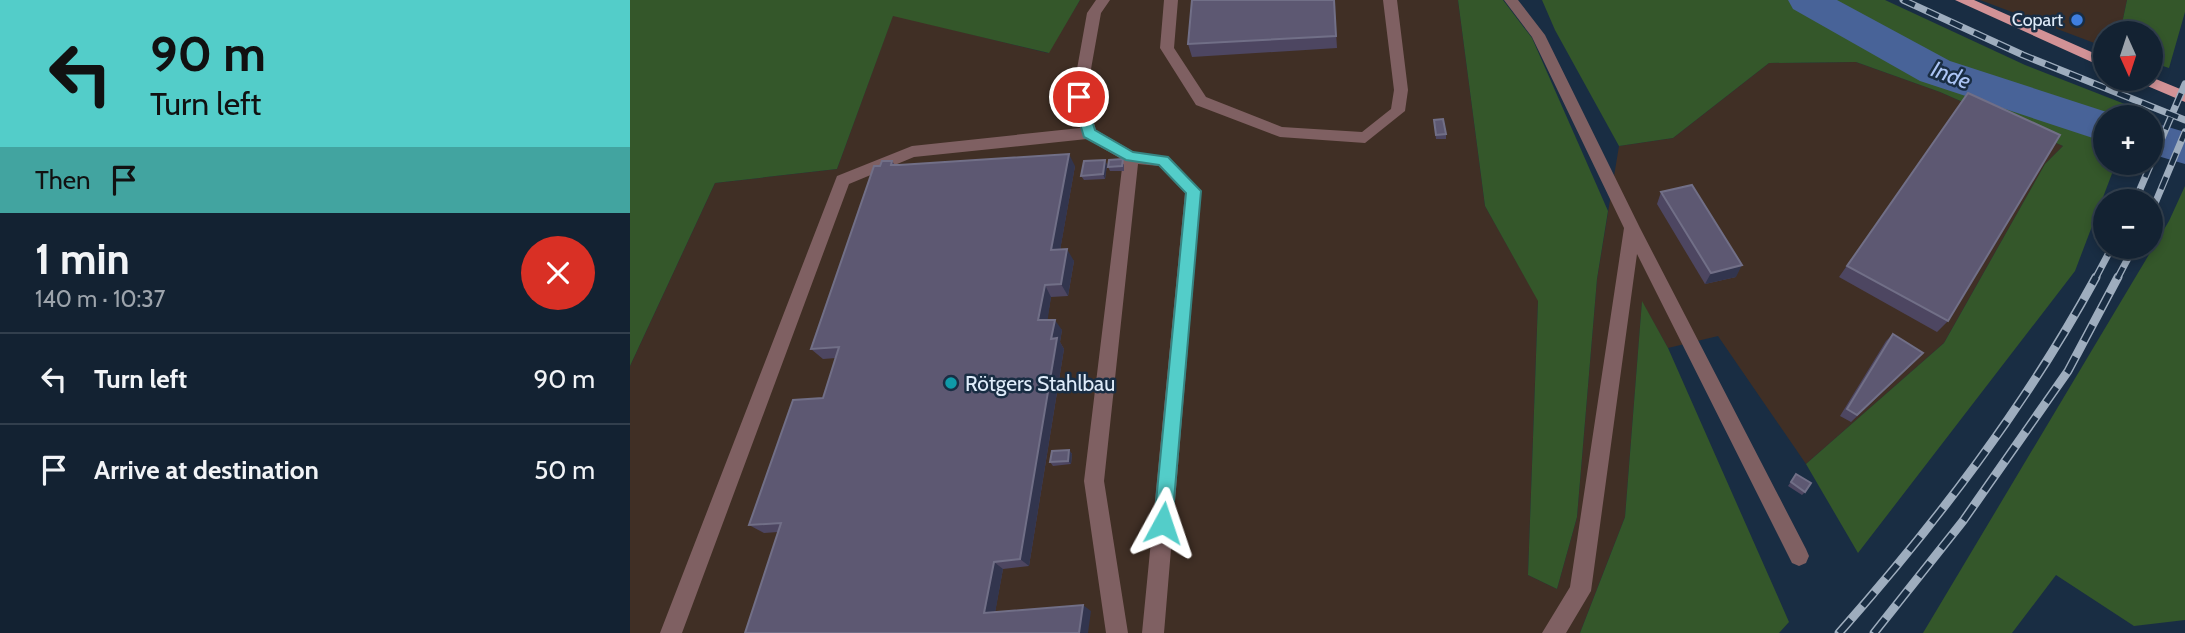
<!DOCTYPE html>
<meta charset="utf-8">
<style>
:root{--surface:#132232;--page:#1c2a3a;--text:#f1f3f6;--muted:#9da4ac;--line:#323f4d}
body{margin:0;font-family:Cabin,sans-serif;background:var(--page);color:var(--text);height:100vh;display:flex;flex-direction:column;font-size:26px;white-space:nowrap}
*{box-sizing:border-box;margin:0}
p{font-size:23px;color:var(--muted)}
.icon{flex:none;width:38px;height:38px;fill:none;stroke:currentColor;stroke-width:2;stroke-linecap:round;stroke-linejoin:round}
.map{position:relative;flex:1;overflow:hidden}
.details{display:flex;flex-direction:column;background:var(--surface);width:630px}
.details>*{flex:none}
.banner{background:#53cdc9;color:#111;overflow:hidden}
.needle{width:46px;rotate:177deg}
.tools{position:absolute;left:1463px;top:21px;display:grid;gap:14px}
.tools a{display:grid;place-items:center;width:70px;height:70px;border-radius:50%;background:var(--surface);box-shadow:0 4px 10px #0003,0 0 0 2px var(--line);font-size:35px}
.pin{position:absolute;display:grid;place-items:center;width:60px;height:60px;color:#fff;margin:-30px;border:4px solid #fff;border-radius:50%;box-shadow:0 2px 7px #0007}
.me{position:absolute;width:77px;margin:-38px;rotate:5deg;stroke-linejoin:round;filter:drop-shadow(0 0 5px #0008)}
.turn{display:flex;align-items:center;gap:24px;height:147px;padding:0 35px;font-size:32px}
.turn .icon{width:91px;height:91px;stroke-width:2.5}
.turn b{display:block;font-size:49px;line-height:60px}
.then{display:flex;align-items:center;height:66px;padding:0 35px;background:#0003;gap:14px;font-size:26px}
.round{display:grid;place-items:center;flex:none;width:74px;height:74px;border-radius:37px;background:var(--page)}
.head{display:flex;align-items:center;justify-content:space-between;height:119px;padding:0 35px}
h1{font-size:42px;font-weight:700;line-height:52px}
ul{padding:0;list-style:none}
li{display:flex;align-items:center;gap:21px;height:91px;padding:0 35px;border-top:2px solid var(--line)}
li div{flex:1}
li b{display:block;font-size:26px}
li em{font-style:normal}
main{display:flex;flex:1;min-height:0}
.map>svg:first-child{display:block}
</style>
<main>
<section class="details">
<div class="banner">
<div class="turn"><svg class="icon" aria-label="left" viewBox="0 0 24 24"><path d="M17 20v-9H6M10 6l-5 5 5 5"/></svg><div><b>90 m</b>Turn left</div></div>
<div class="then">Then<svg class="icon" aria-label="arrive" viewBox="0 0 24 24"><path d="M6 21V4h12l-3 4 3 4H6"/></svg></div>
</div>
<div class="head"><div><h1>1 min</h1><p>140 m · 10:37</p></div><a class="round" style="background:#d93025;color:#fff"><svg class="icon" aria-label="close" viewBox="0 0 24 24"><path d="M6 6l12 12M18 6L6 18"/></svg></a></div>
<ul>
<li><svg class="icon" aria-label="left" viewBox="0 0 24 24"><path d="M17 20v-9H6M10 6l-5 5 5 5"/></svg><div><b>Turn left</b></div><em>90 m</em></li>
<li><svg class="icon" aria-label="arrive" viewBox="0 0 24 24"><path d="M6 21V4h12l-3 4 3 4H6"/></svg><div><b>Arrive at destination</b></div><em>50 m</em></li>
</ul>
</section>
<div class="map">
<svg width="1555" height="633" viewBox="0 0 1555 633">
<rect width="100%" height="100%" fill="#192d43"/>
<!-- industrial -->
<path fill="#402f25" d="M 450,0 L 828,0 L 855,206 L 908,300 L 898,575 L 927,589 L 947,517 L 967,279 L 989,146 L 1043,138 L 1139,63 L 1226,62 L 1310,92 L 1433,146 L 1415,164 L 1314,343 L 1176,464 L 1088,336 L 1038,348 L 1012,302 L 995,517 L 950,633 L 0,633 L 0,366 L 85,183 L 207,169 L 263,15 L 418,53 Z
M 1350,0 L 1497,0 L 1490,33 L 1475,33 L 1475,47 Z"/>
<!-- green -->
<path fill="#34572a" d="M 0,0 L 450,0 L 419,53 L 263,16 L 207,169 L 85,183 L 0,366 Z
M 828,0 L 873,0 L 902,38 L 978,211 L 967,279 L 947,517 L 927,589 L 898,575 L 908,301 L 855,206 Z
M 912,0 L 1255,0 L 1395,65 L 1505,108 L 1502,117 L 1475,117 L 1475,163 L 1486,163 L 1445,271 L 1228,553 L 1176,464 L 1314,343 L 1415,164 L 1433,146 L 1310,92 L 1226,62 L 1139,63 L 1043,138 L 989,146 L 925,30 Z
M 1497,0 L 1555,0 L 1555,12 L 1539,68 L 1521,62 L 1521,33 L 1490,33 Z
M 1555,186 L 1555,620 L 1504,626 L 1426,575 L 1382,633 L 1293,633 L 1539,221 Z
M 1012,301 L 1038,348 L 1159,622 L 1149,633 L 950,633 L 995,517 Z"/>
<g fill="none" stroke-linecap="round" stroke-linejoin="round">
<!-- river -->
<path fill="#486398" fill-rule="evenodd" d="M 1158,0 L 1207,0 L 1320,61 L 1492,117 L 1475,117 L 1475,142 L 1290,81 L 1163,9 Z
M 1521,122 L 1555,132 L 1555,164 L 1521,154 Z"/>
<!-- minor -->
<path fill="#7f6062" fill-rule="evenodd" d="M 466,0 L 480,0 L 471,13 L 456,97 L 466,130 L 504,152 L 538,157 L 571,191 L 534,633 L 512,633 L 555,193 L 529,166 L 508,164 L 474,481 L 498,633 L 476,633 L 454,481 L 493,160 L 457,139 L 284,157 L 219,184 L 52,633 L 30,633 L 207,176 L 282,146 L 450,128 L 442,97 L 457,13 Z
M 534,0 L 548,0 L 544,48 L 576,97 L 652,127 L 732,132 L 761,109 L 764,90 L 753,0 L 767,0 L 778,90 L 775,111 L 735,143 L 650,137 L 566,105 L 530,48 Z
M 874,0 L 888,0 L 915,35 L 1010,228 L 1176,549 L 1179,556 L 1176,563 L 1169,566 L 1162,563 L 1007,254 L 961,591 L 936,633 L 912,633 L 940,587 L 994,228 L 902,37 Z"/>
<!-- major -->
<path fill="#d29296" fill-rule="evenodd" d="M 1325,0 L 1344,0 L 1475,58 L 1475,68 Z
M 1521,77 L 1555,91 L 1555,102 L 1508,82 L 1506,79 Z"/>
<!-- rail-far1 casing -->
<g stroke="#9eadbe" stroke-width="7">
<path id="rail-far1" d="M 1273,0 L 1393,55 L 1555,120
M 1505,201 L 1555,84
M 1521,213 L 1555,132
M 1465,279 L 1482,247
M 1487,279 L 1504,247"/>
</g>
<!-- rail casing -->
<g stroke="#9eadbe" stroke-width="9">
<path id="rail" d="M 1209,633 C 1306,523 1396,406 1466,277
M 1244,633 L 1333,521 L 1438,371 L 1488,277"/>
</g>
<!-- rail-far1 -->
<use href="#rail-far1" stroke="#192d43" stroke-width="4.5" stroke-dasharray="13" stroke-linecap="butt"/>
<!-- rail -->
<use href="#rail" stroke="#192d43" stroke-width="6" stroke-dasharray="18" stroke-linecap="butt"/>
</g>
<!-- wall -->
<path fill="#4d4661" d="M 704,0 L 707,48 L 562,57 L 558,44 Z
M 1338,93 L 1318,321 L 1307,332 L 1209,277 Z
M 804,120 L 816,134 L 816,139 L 806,139 Z
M 475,160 L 477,165 L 475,179 L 454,180 L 451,176 Z
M 262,161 L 265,165 L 445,166 L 430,250 L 444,261 L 438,296 L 421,297 L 417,320 L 432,330 L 430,342 L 434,349 L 399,566 L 373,569 L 365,612 L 461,611 L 115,633 L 148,532 L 134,533 L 119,525 L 193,398 L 206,358 L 193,359 L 181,349 Z
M 494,164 L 494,171 L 480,171 L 478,167 Z
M 1031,192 L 1106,277 L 1075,284 L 1027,204 Z
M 1263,334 L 1293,353 L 1221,422 L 1210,416 L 1256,341 Z
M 439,450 L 442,454 L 441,464 L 423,466 L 420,462 Z
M 1166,474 L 1175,492 L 1172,495 L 1158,486 Z"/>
<!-- shaded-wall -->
<path fill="#32354e" d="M 439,154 L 445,166 L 428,262 L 421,250 Z
M 475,160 L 477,165 L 475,179 L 473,174 Z
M 437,249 L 444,261 L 438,296 L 431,284 Z
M 1112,265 L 1106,277 L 1075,284 L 1081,273 Z
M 415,285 L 421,297 L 416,331 L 408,320 Z
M 425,320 L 432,330 L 430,342 L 434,349 L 399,566 L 390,559 Z
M 439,450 L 442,454 L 441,464 L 438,461 Z
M 364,562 L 373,569 L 364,619 L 354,613 Z
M 453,605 L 461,611 L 458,633 L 449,633 Z"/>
<!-- building -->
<path fill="#5d5872" stroke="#716f87" stroke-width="2" d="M 562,0 L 704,0 L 706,36 L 558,44 Z
M 1338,93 L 1430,135 L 1318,321 L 1217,266 Z
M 813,119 L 816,134 L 806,135 L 804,120 Z
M 439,154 L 421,250 L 437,249 L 431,284 L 415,285 L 408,320 L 425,320 L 421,339 L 427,338 L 390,559 L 364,562 L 354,613 L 453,605 L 449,633 L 115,633 L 151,523 L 119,525 L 163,400 L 193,398 L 209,347 L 181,349 L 244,166 L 250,166 L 252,161 L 262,161 L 261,165 L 269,165 Z
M 493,159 L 492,166 L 478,167 L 479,160 Z
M 475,160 L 473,174 L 451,176 L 454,161 Z
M 1062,185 L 1112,265 L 1081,273 L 1031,192 Z
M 1263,334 L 1293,353 L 1227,415 L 1217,409 Z
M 439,450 L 438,461 L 420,462 L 422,451 Z
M 1166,474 L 1181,483 L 1175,492 L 1161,482 Z"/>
<!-- route -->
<path fill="#53cdc9" stroke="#368583" stroke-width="2" d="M 449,93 L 455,97 L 465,130 L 503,152 L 538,157 L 571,191 L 542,523 L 539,529 L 533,531 L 526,529 L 524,523 L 556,193 L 529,165 L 496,160 L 454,137 L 442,97 Z"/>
<!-- markers -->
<circle fill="#3f7fe0" stroke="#192d43" stroke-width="2.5" cx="1447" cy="20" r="7"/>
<circle fill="#0f9aa8" stroke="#192d43" stroke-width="2.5" cx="321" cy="383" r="7"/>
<g text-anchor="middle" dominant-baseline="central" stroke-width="5" stroke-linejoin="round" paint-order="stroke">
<!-- far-poi labels -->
<g font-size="18" fill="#dfecfa" stroke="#192d43" text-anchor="end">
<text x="1433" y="20">Copart</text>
</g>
<!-- poi labels -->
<g font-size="21" fill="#dfecfa" stroke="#192d43" text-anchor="start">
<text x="335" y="383">Rötgers Stahlbau</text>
</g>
<!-- water labels -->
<g font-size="23" font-style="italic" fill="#acc5f5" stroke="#192d43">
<text transform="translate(1321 75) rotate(21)">Inde</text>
</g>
</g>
</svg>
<div class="tools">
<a><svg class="needle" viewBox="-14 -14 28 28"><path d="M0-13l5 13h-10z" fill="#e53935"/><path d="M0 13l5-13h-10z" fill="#9da4ac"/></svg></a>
<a>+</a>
<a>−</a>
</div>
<div class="pin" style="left:449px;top:97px;background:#d93025"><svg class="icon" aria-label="arrive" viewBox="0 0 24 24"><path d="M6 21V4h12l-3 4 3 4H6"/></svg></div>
<svg class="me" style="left:533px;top:523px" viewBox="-20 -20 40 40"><path d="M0-17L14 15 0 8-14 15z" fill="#53cdc9" stroke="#fff" stroke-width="4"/></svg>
</div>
</main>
